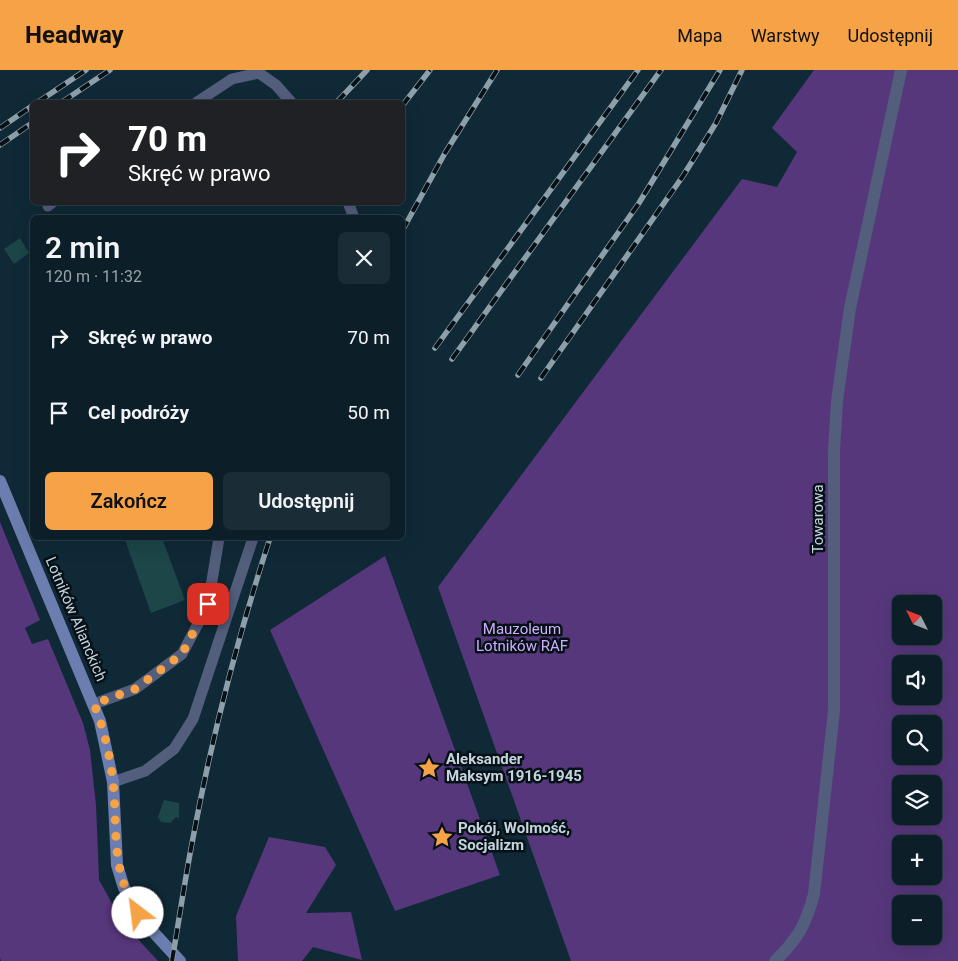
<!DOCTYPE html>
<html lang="pl">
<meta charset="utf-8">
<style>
:root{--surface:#0c1f29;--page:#1a2c35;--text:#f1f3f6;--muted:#9aa2a8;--line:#2c3d46;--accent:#f6a246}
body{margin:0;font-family:Roboto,sans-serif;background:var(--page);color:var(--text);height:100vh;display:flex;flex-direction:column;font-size:19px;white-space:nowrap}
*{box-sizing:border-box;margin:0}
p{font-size:16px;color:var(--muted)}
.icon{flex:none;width:28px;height:28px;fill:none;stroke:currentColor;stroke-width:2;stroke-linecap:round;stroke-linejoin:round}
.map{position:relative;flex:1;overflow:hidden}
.side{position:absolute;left:30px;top:145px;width:375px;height:325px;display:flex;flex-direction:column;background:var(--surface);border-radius:8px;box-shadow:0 5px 20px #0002,0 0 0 1px var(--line)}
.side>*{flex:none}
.top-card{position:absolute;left:30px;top:30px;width:375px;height:105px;border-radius:8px;box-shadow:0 5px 20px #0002,0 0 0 1px var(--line);background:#202124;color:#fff;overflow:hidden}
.needle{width:32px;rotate:312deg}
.controls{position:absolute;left:892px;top:525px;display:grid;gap:10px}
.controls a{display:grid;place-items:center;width:50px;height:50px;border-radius:8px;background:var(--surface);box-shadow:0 5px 20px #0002,0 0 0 1px var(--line);font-size:25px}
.pin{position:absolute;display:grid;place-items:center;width:42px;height:42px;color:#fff;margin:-21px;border-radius:10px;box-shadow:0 2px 8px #0006}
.me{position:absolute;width:55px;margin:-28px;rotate:330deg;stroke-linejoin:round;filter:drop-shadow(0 0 4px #0008)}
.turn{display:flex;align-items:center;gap:18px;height:105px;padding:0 15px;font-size:22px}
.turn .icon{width:65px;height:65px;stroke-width:2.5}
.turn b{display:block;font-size:35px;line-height:42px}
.round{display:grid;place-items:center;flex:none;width:52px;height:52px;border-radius:8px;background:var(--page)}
.head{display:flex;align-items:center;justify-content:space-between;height:85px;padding:0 15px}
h1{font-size:30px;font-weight:600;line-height:38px}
.action{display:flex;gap:10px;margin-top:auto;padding:10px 15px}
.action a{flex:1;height:58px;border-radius:8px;background:var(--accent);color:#111;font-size:20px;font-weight:600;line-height:58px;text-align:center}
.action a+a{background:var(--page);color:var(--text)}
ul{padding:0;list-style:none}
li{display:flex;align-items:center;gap:15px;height:75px;padding:0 15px}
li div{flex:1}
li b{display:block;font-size:19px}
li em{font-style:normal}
header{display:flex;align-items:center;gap:30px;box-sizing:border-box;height:70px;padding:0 25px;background:var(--accent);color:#111}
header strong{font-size:24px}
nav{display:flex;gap:28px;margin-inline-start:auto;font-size:18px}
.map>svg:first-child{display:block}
</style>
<header>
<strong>Headway</strong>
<nav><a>Mapa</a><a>Warstwy</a><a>Udostępnij</a></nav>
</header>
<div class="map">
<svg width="958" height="891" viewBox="0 0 958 891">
<rect width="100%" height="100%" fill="#102937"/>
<!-- green -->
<path fill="#57377c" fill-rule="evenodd" d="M 814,0 L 958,0 L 958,891 L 571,891 L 438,517 L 742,109 L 777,117 L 797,82 L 772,58 ZM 901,534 L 934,534 L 934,566 L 901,566 ZM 901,594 L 934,594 L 934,626 L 901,626 ZM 901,654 L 934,654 L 934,686 L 901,686 ZM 901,714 L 934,714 L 934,746 L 901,746 ZM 901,774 L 934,774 L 934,806 L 901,806 ZM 901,834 L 934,834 L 934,866 L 901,866 Z
M 0,452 L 40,550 L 25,558 L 32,574 L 48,569 L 83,653 L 90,680 L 96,735 L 99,810 L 123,853 L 158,891 L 1,891 L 0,888 Z
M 385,486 L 500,805 L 395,841 L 270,560 Z
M 269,767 L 325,777 L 336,795 L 306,843 L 351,842 L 362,890 L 313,877 L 302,891 L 238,891 L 236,846 Z"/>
<!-- building -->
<path fill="#1c4648" d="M 20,168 L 29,183 L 14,194 L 4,179 Z
M 133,468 L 162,468 L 185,530 L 151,543 L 125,470 Z
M 164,730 L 179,733 L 179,748 L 176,747 L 170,753 L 161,752 L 158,747 Z"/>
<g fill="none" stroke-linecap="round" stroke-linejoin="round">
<!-- service -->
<path stroke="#535e7d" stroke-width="11" d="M 197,32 L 232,9 L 259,3 L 276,15 L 291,32
M 348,132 L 354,148
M 48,136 L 53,132
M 94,634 L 135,619 L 182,584 L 208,535 L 219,468
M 113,712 L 145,701 L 174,679 L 193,649 L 253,468"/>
<!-- minor -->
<path stroke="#535e7d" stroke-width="12" d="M 775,891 C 798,869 806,854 814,824 L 834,641 L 834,380 L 837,331 L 850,238 L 901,0"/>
<!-- secondary -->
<path stroke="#6c7eaf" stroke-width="12" d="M 0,411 L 100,651 L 113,712 L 117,795 L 124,818 L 144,852 L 180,891"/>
<!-- rail casing -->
<g stroke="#8d9fa9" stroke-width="5.5">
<path id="rail" d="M 38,32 L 86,0
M 62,32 L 110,0
M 337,32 L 367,0
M 402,36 L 430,0
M 0,58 L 32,36
M 0,75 L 32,53
M 402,161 L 445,83 L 497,0
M 435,278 L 638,0
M 452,289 L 661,0
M 518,305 L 639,133 L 720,0
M 541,308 L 683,106 L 716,53 L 742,0
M 172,891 C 179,850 185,809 193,768 C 212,666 238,566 270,468"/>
</g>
<!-- rail -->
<use href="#rail" stroke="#061117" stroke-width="4" stroke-dasharray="11" stroke-linecap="butt"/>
</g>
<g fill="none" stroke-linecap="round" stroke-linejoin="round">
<!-- route -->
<path stroke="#f6a246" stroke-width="9" stroke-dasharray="0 16.2" d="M 138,843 C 110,800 118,760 113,712 C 110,685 104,659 94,634 L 135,619 L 182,584 L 208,534"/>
</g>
<!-- icons -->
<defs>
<g id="sight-bare" transform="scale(1.725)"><path d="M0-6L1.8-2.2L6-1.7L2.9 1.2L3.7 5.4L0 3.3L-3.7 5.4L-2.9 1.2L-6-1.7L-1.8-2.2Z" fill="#f6a246" stroke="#061117" stroke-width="2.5" paint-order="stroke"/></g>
</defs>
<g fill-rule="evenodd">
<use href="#sight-bare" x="429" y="698"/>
<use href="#sight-bare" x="442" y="767"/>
</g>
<g text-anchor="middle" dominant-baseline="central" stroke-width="5" stroke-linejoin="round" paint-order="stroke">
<!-- street labels -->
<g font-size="15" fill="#c6d4dd" stroke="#061117">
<text transform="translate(818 449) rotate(-90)">Towarowa</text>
<text transform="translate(76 549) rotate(67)">Lotników Alianckich</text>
</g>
<!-- park labels -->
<g font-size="15" fill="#cfadfd" stroke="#061117">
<text x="522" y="559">Mauzoleum<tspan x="522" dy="17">Lotników RAF</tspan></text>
</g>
<!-- poi labels -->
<g font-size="15" font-weight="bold" fill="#c6d4dd" stroke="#061117" text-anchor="start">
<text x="446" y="689">Aleksander<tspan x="446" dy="17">Maksym 1916-1945</tspan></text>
<text x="458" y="758">Pokój, Wolmość,<tspan x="458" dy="17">Socjalizm</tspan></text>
</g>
</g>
</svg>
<div class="controls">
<a><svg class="needle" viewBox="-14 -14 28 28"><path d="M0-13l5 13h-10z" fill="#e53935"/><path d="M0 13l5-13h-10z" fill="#9aa2a8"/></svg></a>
<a><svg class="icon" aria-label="sound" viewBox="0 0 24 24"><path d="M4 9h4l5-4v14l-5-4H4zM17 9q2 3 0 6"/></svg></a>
<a><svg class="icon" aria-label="search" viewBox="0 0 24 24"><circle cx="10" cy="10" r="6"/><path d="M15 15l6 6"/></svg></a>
<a><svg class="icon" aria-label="layers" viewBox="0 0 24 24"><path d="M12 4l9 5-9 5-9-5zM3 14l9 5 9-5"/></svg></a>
<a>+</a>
<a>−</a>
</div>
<div class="pin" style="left:208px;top:534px;background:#d93025"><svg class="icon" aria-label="arrive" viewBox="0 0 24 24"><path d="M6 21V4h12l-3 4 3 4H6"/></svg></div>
<svg class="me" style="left:138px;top:843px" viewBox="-20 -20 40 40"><circle r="19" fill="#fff"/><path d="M0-13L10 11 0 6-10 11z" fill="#f6a246"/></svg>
<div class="top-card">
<div class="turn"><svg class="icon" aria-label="right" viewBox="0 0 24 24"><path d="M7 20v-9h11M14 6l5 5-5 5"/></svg><div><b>70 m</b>Skręć w prawo</div></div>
</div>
<section class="side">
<div class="head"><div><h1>2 min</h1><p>120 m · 11:32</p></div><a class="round"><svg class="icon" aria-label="close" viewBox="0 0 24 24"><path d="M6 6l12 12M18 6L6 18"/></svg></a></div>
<ul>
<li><svg class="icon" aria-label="right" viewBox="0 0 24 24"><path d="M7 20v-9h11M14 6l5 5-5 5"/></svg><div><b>Skręć w prawo</b></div><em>70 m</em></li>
<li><svg class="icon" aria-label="arrive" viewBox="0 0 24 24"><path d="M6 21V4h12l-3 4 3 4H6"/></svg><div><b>Cel podróży</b></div><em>50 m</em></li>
</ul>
<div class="action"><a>Zakończ</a><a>Udostępnij</a></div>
</section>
</div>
